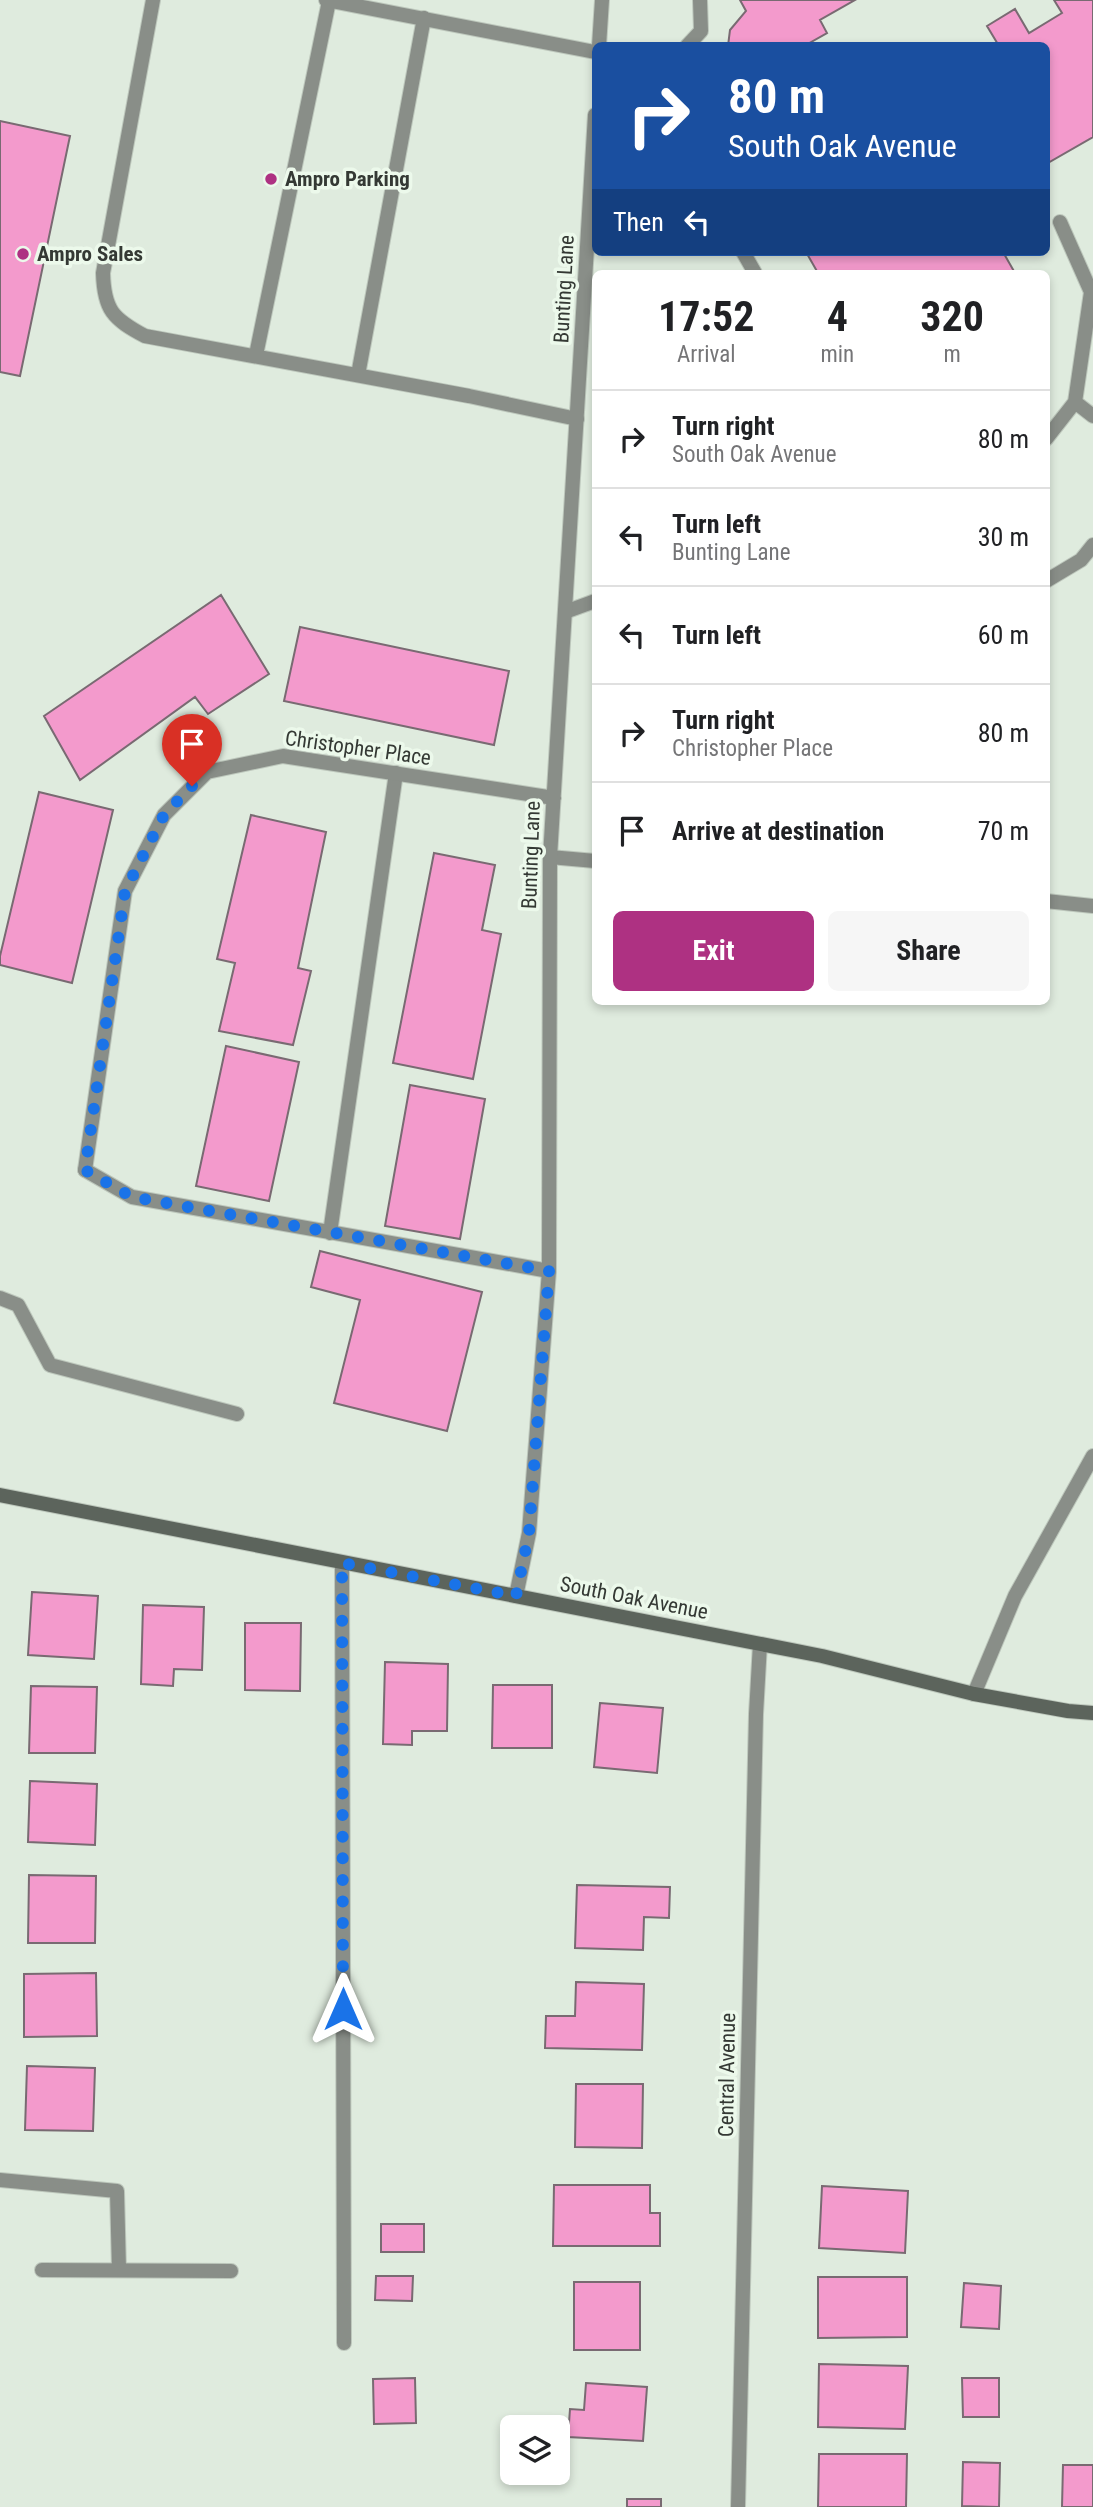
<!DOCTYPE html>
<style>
:root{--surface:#fff;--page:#f6f6f6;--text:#202124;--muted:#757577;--line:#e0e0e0;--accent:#ae3182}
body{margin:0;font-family:"Roboto Condensed",sans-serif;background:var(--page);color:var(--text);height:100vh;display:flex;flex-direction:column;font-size:26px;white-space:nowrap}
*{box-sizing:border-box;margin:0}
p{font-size:23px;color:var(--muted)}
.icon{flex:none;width:38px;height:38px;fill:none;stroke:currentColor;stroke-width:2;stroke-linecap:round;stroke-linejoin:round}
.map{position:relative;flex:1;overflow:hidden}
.details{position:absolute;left:592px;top:270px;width:458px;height:735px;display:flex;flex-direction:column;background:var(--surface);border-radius:10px;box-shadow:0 4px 10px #0003}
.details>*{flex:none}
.banner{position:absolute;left:592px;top:42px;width:458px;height:214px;border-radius:10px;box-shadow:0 4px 10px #0003;background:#1a4fa0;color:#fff;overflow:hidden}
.fabs{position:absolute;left:500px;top:2415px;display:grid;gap:14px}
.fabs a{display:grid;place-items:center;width:70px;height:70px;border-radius:10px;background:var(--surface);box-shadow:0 4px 10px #0003;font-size:35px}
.pin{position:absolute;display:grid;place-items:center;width:60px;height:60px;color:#fff;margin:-72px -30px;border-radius:50% 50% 50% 0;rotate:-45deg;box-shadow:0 0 7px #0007}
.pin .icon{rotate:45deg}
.me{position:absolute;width:77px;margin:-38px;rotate:0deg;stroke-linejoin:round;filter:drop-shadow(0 0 5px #0008)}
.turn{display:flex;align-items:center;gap:24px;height:147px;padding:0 21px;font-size:32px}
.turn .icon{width:91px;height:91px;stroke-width:2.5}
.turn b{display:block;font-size:49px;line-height:60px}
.then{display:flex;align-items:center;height:66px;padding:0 21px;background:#0003;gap:14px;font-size:26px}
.eta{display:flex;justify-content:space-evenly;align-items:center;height:119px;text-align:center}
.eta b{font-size:42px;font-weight:700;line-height:49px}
.action{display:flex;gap:14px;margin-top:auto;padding:14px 21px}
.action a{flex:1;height:80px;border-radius:10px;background:var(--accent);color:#fff;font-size:28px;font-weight:700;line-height:80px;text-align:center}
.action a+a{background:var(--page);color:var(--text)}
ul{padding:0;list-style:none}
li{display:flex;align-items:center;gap:21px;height:98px;padding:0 21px;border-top:2px solid var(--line)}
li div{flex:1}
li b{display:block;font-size:26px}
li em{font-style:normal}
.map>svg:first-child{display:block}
</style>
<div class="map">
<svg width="1093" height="2507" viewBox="0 0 1093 2507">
<rect width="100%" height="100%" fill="#dfebde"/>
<!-- building -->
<path fill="#f39acc" stroke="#796a72" stroke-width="2" d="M 740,0 L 855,0 L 820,20 L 827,33 L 804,46 L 728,46 L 730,30 L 746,11 Z
M 1054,0 L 1093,0 L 1093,137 L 1046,164 L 1046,46 L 999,46 L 987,26 L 1015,9 L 1029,33 L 1062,13 Z
M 0,121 L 70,136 L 20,376 L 0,372 Z
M 806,252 L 1003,252 L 1015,273 L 818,273 Z
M 221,595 L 269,674 L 208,714 L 195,697 L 80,780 L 44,716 Z
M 300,627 L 509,671 L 494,745 L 284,701 Z
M 39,792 L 113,810 L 72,983 L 0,965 L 0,956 Z
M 251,815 L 326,832 L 298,968 L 311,971 L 293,1045 L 219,1031 L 235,963 L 217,959 Z
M 434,853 L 495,865 L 482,930 L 501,934 L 473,1079 L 393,1063 Z
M 226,1046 L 299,1062 L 269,1201 L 196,1186 Z
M 410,1085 L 485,1099 L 460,1239 L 385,1226 Z
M 320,1251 L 482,1292 L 447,1431 L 334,1403 L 360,1300 L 311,1287 Z
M 32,1592 L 98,1596 L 94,1659 L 28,1655 Z
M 143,1605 L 204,1607 L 202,1670 L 174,1669 L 173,1686 L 141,1684 Z
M 245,1623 L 301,1623 L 300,1691 L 245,1690 Z
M 385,1662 L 448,1664 L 447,1731 L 412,1731 L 412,1745 L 383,1744 Z
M 493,1685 L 552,1685 L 552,1748 L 492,1748 Z
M 31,1686 L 97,1687 L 95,1753 L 29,1753 Z
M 600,1703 L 663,1708 L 657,1773 L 594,1767 Z
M 30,1781 L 97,1784 L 95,1845 L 28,1842 Z
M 29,1875 L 96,1876 L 95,1943 L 28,1943 Z
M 577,1885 L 670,1887 L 669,1918 L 644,1917 L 643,1950 L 575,1948 Z
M 96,1973 L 97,2036 L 24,2037 L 24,1974 Z
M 576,1982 L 644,1984 L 642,2050 L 545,2048 L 546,2016 L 575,2016 Z
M 27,2066 L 95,2068 L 93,2131 L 25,2130 Z
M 576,2084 L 643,2084 L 642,2148 L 575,2147 Z
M 554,2185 L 650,2185 L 650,2213 L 660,2213 L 660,2246 L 553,2246 Z
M 822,2186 L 908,2191 L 905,2253 L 819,2248 Z
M 381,2224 L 424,2224 L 424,2252 L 381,2252 Z
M 376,2276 L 413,2276 L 412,2301 L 375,2300 Z
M 818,2277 L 907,2277 L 907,2337 L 818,2338 Z
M 574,2282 L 640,2282 L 640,2350 L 574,2350 Z
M 964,2283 L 1001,2286 L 999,2329 L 961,2327 Z
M 819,2364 L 908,2366 L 905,2429 L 818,2427 Z
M 415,2378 L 416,2423 L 374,2424 L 373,2379 Z
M 962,2378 L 999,2378 L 999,2417 L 963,2417 Z
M 586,2383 L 647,2387 L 643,2441 L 568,2437 L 570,2409 L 584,2410 Z
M 819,2454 L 907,2454 L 906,2507 L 818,2507 Z
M 963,2462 L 1000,2463 L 999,2507 L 962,2506 Z
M 1063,2465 L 1093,2465 L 1093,2507 L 1062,2507 Z
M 627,2499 L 661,2499 L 661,2507 L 627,2507 Z"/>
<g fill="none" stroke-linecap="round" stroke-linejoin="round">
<!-- service casing -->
<g stroke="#bdc7bc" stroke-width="16">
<path id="service" d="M 153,0 L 103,273 C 104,310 113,319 145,336 L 469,396 L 577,419
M 326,0 L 595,52
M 687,46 L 701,31 L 700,0
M 743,252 L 755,273
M 256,355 L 329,1
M 358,375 L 424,18
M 1075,402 L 1093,416
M 1046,439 L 1075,402 L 1091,292 L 1060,222
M 1046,581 L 1081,560 L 1093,545
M 565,612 L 595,601
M 550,857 L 595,861
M 1046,901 L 1093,906
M 85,1170 L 132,1197 L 549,1271
M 330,1233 L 396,773
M 0,1298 L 18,1305 L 50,1365 L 237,1414
M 342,1563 L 344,2343
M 974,1694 L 1015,1596 L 1093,1456
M 0,2180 L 117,2191 L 119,2270
M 42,2270 L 231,2271"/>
</g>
<!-- minor casing -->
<g stroke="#bdc7bc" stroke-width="16">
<path id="minor" d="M 599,46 L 602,0
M 85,1170 L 125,891 L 164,815 L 207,772 L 283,756 L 554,798
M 516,1596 L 529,1533 L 549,1271 L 550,857 L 595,115
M 738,2507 L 756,1714 L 760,1644"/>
</g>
<!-- secondary casing -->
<g stroke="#bdc7bc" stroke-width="16">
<path id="secondary" d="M 0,1495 L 822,1656 L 974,1694 L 1068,1711 L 1093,1713"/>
</g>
<!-- service -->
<use href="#service" stroke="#898e88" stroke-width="14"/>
<!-- minor -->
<use href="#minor" stroke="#898e88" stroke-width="14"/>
<!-- secondary -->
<use href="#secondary" stroke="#5c645c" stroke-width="14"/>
</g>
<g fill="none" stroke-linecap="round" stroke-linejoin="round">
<!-- route -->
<path stroke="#1a73e8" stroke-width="12" stroke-dasharray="0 21.6" d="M 192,786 L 164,815 L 125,891 L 85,1170 L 132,1197 L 549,1271 L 529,1533 L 516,1596 L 342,1563 L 343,2009"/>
</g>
<!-- markers -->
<g fill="#ae3182" stroke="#ecf9eb" stroke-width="2.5">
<circle cx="271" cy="179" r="7"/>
<circle cx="23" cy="254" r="7"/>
</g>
<g text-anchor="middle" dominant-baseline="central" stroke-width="7" stroke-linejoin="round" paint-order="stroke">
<!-- poi labels -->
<g font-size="21" font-weight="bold" fill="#343934" stroke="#ecf9eb" text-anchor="start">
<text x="285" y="179">Ampro Parking</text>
<text x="37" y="254">Ampro Sales</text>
</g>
<!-- street labels -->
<g font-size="21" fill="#343934" stroke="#ecf9eb">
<text transform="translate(564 289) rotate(-87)">Bunting Lane</text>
<text transform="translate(358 748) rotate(8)">Christopher Place</text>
<text transform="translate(531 855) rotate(-88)">Bunting Lane</text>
<text transform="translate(634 1598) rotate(11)">South Oak Avenue</text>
<text transform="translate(727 2075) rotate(-89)">Central Avenue</text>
</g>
</g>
</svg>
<div class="fabs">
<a><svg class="icon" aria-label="layers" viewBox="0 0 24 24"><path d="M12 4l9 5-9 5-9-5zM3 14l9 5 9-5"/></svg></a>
</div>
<div class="pin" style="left:192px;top:786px;background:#d93025"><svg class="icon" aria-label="arrive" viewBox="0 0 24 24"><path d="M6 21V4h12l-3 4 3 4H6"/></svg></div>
<svg class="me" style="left:343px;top:2009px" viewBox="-20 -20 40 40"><path d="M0-17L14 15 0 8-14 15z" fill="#1a73e8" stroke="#fff" stroke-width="4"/></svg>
<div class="banner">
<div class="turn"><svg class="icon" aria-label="right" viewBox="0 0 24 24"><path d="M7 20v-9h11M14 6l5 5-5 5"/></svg><div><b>80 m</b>South Oak Avenue</div></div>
<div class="then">Then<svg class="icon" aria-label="left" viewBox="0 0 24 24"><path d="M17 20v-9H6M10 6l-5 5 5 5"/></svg></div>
</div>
<section class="details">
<div class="eta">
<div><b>17:52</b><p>Arrival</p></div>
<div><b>4</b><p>min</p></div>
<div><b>320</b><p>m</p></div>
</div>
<ul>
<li><svg class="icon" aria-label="right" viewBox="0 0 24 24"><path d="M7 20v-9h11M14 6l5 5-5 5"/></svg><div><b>Turn right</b><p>South Oak Avenue</p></div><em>80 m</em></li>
<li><svg class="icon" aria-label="left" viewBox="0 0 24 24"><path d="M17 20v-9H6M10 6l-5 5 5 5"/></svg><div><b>Turn left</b><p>Bunting Lane</p></div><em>30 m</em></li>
<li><svg class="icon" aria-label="left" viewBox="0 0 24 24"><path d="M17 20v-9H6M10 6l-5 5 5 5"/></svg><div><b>Turn left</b></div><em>60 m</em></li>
<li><svg class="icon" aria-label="right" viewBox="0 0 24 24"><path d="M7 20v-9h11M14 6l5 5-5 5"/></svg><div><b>Turn right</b><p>Christopher Place</p></div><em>80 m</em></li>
<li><svg class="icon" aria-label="arrive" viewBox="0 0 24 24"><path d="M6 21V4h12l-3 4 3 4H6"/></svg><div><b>Arrive at destination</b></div><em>70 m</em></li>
</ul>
<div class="action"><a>Exit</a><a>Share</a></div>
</section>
</div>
